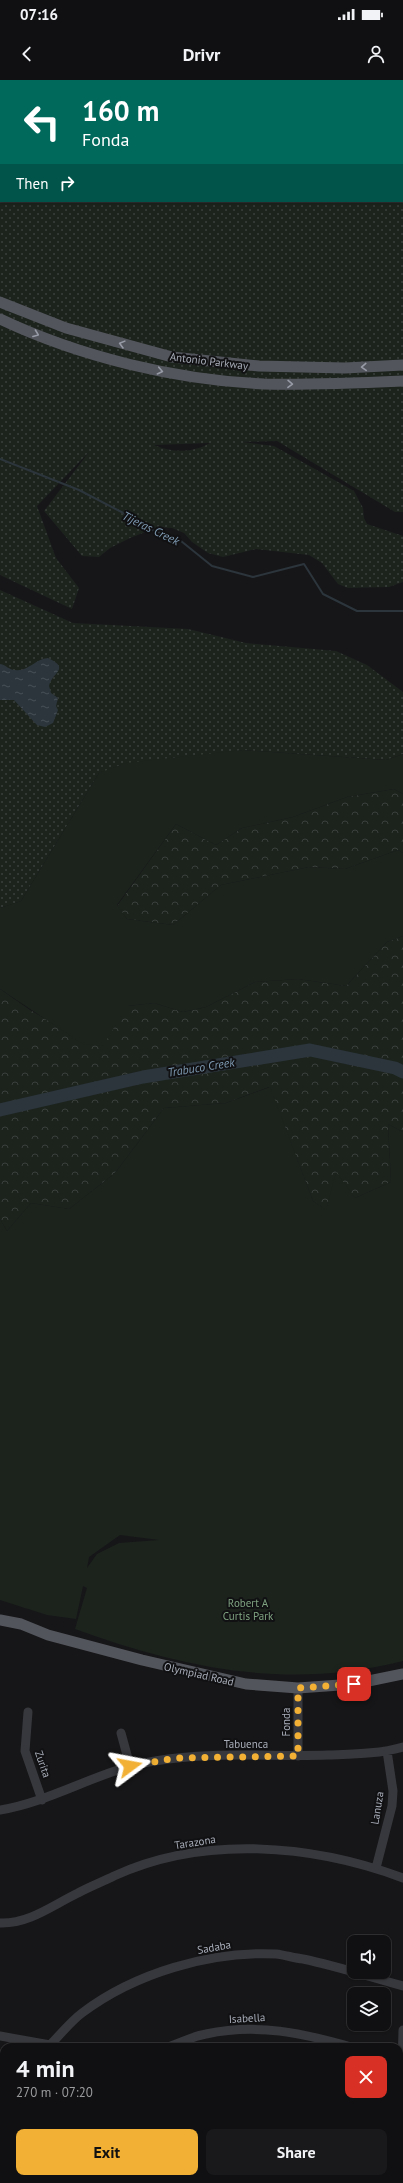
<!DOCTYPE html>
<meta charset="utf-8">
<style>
:root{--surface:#101012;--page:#19191b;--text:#f1f3f6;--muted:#9c9d9f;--line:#303032;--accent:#f2b134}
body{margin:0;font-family:"PT Sans",sans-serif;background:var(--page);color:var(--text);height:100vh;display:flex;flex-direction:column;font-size:15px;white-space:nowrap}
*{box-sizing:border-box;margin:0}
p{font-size:13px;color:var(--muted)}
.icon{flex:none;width:22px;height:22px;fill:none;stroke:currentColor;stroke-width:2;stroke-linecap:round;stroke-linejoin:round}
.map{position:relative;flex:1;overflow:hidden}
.sheet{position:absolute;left:0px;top:1963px;width:403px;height:140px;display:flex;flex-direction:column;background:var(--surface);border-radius:12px 12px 0 0;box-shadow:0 1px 3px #0004,0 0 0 1px var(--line)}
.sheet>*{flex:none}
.guide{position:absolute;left:0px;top:0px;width:403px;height:122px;box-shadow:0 1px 3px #0004,0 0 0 1px var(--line);background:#00695c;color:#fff;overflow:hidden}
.tools{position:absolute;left:347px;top:1855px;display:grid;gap:8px}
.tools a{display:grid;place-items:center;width:44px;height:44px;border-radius:8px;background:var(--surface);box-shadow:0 1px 3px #0004,0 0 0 1px var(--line);font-size:20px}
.pin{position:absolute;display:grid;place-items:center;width:34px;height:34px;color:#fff;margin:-17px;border-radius:8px;box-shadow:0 2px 6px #0006}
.me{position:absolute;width:44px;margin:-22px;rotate:77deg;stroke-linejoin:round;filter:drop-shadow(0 0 3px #0008)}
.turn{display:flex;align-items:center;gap:14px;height:84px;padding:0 16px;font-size:18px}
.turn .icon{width:52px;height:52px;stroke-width:2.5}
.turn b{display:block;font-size:28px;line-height:34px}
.then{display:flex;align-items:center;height:38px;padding:0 16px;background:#0003;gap:8px;font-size:15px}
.round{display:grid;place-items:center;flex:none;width:42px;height:42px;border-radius:8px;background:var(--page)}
.head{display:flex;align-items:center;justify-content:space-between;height:68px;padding:0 16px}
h1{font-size:24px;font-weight:800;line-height:30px}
.button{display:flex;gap:8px;margin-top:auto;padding:8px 16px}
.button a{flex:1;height:46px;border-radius:8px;background:var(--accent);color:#111;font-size:16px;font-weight:800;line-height:46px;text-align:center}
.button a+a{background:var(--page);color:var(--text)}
.status{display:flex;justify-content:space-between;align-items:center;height:28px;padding:0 20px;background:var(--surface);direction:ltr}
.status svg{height:11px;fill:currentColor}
header{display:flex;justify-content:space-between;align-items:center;height:52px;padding:0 16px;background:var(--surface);font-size:18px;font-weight:800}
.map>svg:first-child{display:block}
</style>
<div class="status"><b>07:16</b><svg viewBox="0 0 49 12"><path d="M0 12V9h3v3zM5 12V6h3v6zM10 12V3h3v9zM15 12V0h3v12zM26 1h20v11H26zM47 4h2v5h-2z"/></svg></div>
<header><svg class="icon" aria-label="back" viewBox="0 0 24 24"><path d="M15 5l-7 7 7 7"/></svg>Drivr<svg class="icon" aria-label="person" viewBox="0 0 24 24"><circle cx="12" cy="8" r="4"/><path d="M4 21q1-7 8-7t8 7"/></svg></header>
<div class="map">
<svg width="403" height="2103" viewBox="0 0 403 2103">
<defs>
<pattern id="grass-dots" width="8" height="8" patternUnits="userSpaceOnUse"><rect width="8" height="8" fill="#1c231d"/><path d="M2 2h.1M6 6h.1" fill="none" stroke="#3a403c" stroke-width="1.8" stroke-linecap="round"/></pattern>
<pattern id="forest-crowns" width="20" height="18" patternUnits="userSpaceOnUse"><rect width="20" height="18" fill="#1c231d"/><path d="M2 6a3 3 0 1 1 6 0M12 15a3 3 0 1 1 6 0" fill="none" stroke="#3a403c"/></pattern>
<pattern id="water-ripples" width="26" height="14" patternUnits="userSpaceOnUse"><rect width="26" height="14" fill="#2c353c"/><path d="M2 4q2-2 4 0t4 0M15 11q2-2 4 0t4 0" fill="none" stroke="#485056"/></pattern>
</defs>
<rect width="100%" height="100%" fill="#161618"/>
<!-- grass -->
<path fill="url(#grass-dots)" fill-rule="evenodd" d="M 0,0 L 403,0 L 403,432 L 395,432 L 277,361 L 243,362 L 274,366 L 354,411 L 363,428 L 364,438 L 367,444 L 403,456 L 403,502 L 389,507 L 348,508 L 338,504 L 322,483 L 309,475 L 256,469 L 223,477 L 208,473 L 192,462 L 184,453 L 172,448 L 158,447 L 130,458 L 110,468 L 99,477 L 82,476 L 44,431 L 89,372 L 37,426 L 56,478 L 79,508 L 72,529 L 0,495 ZM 1,1 L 402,1 L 402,121 L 1,121 ZM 210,363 C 193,373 172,373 154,365 Z
M 0,510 L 73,543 L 188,549 L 246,563 L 336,571 L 367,585 L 403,612 L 403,674 L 386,680 L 243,670 L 99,693 L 21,821 L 0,828 Z"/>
<!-- forest -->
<path fill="url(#forest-crowns)" d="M 394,709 L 403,714 L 403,773 L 398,770 L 345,789 L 309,787 L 221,805 L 173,845 L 127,839 L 117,826 L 176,744 L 216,765 L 242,748 L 293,737 L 347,717 Z
M 403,856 L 403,1052 L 388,1044 L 391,1102 L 326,1131 L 313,1121 L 269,1007 L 226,1023 L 164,1028 L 115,1093 L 69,1129 L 31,1123 L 7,1151 L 0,1139 L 0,909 L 30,930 L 58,946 L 127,926 L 154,923 L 183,932 L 206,927 L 255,902 L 298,899 L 346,906 L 387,862 Z"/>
<!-- green -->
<path fill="#1c231d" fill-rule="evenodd" d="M 243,670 L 386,680 L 403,674 L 403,714 L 394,709 L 347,717 L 293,737 L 242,748 L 216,765 L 176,744 L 117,825 L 127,839 L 173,845 L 221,805 L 309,787 L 345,789 L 398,770 L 403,773 L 403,856 L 387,862 L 346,906 L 298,899 L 255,902 L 206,927 L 183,932 L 154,923 L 127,926 L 103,966 L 83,964 L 0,909 L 0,828 L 21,821 L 99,693 L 126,683 Z
M 270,1007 L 313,1121 L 326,1130 L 336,1092 L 355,1118 L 391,1102 L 388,1044 L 403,1052 L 403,1581 C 289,1610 184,1589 75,1549 L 87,1508 L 83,1506 L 76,1539 L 47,1535 L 0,1520 L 0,1139 L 7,1151 L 31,1123 L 69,1129 L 115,1093 L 164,1028 L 226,1023 ZM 120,1455 L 159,1460 L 119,1463 L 97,1474 L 87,1488 L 89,1477 Z"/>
<!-- water -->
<path fill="url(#water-ripples)" d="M 48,578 C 71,589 52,592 49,606 L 51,613 L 58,618 L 56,626 L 58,630 L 53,643 L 45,647 L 37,645 L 14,620 L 0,620 L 0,584 C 6,585 9,590 15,590 C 28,592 35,579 48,578 Z"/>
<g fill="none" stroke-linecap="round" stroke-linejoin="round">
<!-- stream -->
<path stroke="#2c353c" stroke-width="2" d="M 0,379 L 79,410 L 133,438 L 147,448 L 181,461 L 212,486 L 253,497 L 304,484 L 323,514 L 357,531 L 403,531"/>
<!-- river -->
<path stroke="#2c353c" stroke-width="13" d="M 0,1030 L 143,997 L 310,970 L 395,988 L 403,992"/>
<!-- minor -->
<path stroke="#37383d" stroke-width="9" d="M 298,1608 L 298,1676
M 28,1632 L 25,1671 L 42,1720
M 121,1653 L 130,1686
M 0,1730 C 54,1721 101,1689 155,1681 C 212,1671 271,1677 328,1675 C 353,1674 379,1674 403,1667
M 376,1788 L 392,1726 L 393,1711 L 387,1671
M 0,1843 C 29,1844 53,1825 78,1813 C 89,1807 102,1802 114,1796 C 203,1755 312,1764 403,1798
M 0,1956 L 50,1965 C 60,1955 70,1942 82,1933 C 135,1893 210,1871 276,1874 C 285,1875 294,1878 303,1879 C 337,1886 370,1897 403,1906
M 168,1967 C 181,1963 193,1956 206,1954 C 258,1943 302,1953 351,1967
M 0,2027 L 4,2029
M 0,2099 L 10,2103
M 317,2099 L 330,2103
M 117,2103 L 120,2099
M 206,2103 L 212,2099
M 399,2103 L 403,1950"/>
<!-- major -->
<path stroke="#53555c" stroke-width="11" d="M 0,222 L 66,248 L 172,277 L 259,286 L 345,288 L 403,285
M 0,239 C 80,277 176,300 264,304 C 310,305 357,303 403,301
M 0,1540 L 21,1544 L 48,1555 L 142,1580 L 246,1604 L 298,1608 L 354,1604 L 403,1594"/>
</g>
<!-- one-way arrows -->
<defs><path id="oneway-chevron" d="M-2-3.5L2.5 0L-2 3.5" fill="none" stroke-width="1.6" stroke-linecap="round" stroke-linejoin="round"/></defs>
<g stroke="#979ba6">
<use href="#oneway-chevron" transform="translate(36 254) rotate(21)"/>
<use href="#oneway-chevron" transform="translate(122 264) rotate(-165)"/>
<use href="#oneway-chevron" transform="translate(364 287) rotate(177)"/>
<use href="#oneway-chevron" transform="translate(160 291) rotate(12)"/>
<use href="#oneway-chevron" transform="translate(290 304) rotate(1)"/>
</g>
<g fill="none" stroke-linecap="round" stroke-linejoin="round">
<!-- route -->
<path stroke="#f2b134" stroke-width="7" stroke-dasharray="0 12.6" d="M 130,1686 L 176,1678 L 298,1676 L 298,1608 L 354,1604"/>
</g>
<g text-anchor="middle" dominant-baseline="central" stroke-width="4" stroke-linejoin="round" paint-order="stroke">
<!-- street labels -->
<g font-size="11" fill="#a8adb8" stroke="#111113">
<text transform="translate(209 281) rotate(7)">Antonio Parkway</text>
<text transform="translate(199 1594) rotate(13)">Olympiad Road</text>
<text transform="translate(286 1642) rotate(-90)">Fonda</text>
<text x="246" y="1664">Tabuenca</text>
<text transform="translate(43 1684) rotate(71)">Zurita</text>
<text transform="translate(377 1728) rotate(-81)">Lanuza</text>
<text transform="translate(195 1762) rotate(-9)">Tarazona</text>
<text transform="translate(214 1867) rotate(-10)">Sadaba</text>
<text transform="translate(247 1938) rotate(-3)">Isabella</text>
</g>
<!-- park labels -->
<g font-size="11" fill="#7fa381" stroke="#111113">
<text x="248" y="1523">Robert A<tspan x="248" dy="13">Curtis Park</tspan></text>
</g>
<!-- water labels -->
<g font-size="12" font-style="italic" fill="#7f9bb3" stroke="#111113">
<text transform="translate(151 448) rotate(26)">Tijeras Creek</text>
<text transform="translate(201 987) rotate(-9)">Trabuco Creek</text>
</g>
</g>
</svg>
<div class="tools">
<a><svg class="icon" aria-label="sound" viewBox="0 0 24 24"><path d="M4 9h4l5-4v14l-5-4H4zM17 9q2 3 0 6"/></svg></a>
<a><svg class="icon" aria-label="layers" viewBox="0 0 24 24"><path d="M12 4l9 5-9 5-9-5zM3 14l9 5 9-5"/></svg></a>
</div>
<div class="pin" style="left:354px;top:1604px;background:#d93025"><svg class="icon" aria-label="arrive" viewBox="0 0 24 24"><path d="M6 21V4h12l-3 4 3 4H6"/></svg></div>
<svg class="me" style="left:130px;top:1686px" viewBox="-20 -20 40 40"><path d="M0-17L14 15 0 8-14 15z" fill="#f2b134" stroke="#fff" stroke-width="4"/></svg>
<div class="guide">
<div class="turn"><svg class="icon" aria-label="left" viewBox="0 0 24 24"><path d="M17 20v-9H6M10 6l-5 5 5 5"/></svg><div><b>160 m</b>Fonda</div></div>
<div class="then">Then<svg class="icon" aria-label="right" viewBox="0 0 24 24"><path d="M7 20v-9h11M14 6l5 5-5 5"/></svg></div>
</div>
<section class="sheet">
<div class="head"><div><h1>4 min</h1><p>270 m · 07:20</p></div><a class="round" style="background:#d93025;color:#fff"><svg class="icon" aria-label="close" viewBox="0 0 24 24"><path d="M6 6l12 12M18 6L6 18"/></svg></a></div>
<div class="button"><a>Exit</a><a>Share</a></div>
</section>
</div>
